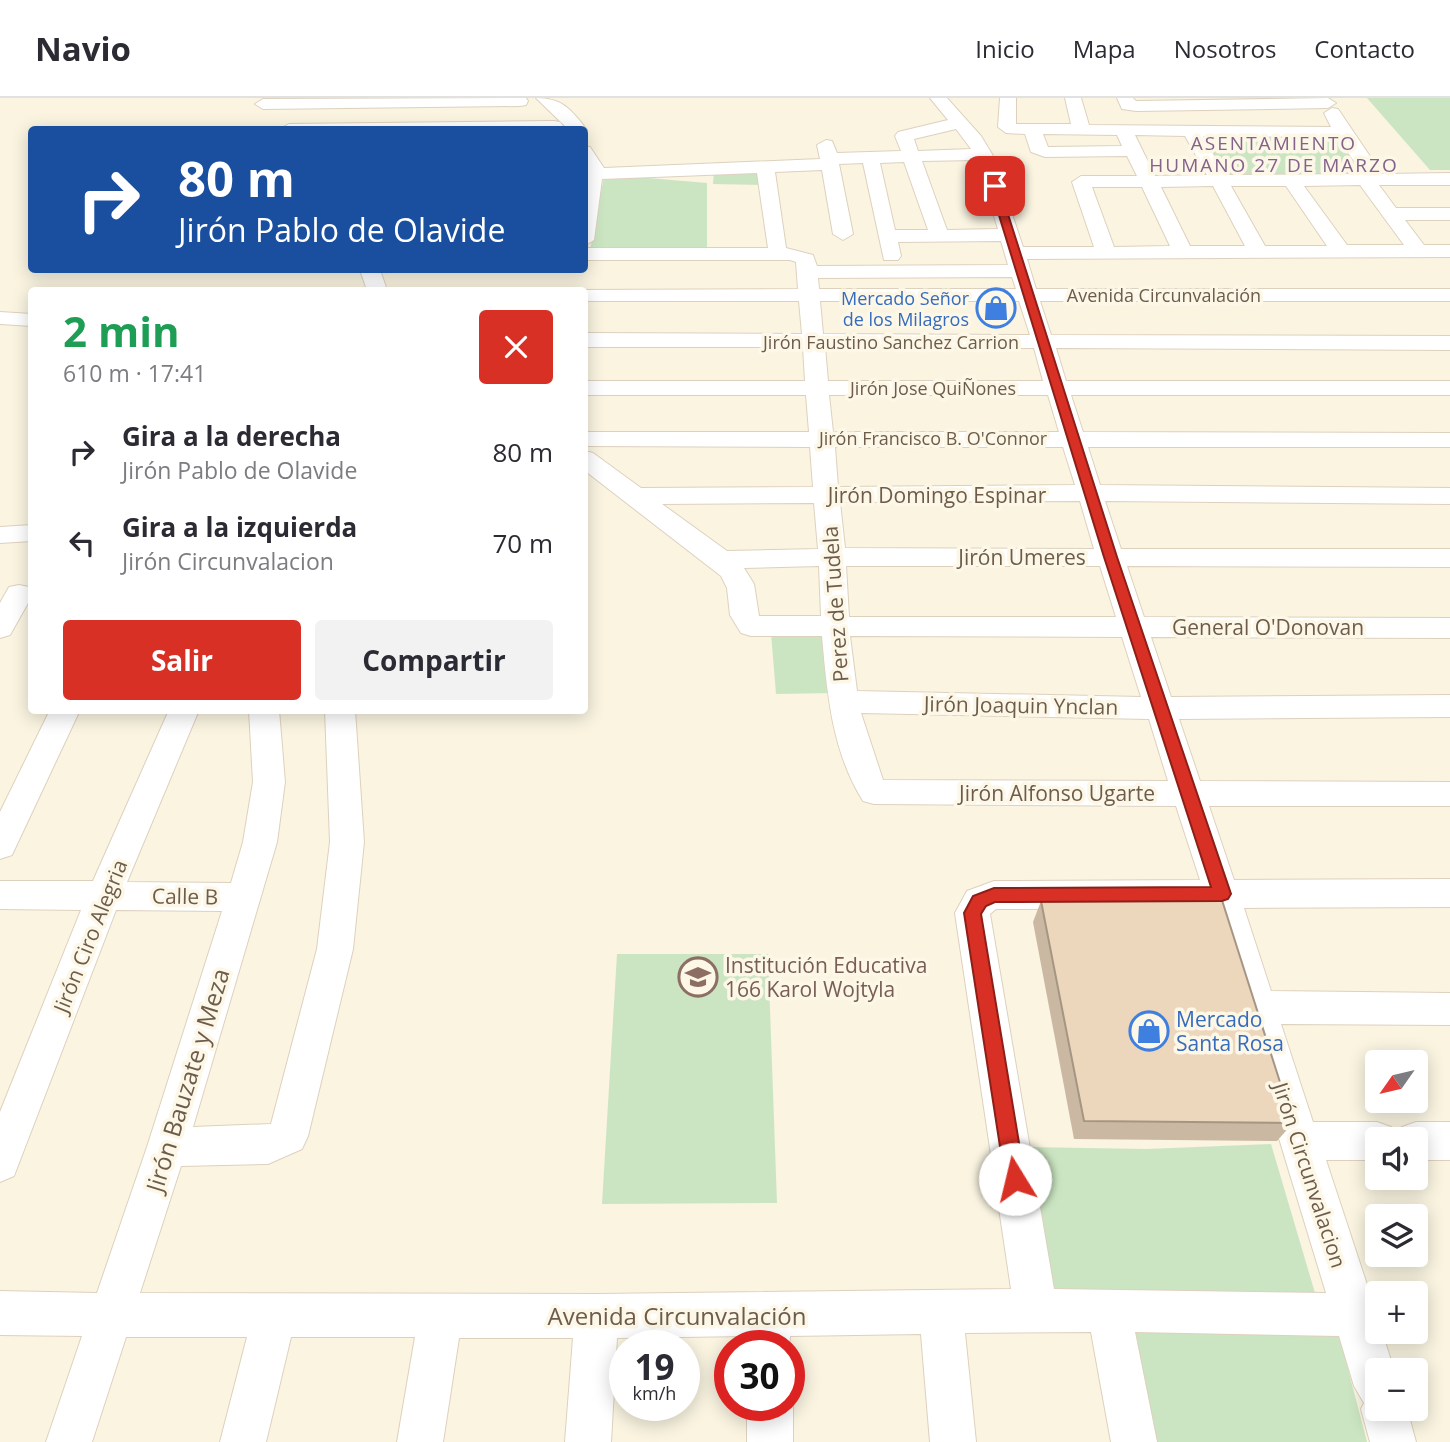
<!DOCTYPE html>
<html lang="es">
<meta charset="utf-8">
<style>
:root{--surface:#fff;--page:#f2f2f3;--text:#2b2b33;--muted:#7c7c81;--line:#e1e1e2;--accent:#d93025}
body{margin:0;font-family:"Open Sans",sans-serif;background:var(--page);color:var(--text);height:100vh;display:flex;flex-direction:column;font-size:26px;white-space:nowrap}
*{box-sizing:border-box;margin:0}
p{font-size:23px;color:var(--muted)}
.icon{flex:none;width:38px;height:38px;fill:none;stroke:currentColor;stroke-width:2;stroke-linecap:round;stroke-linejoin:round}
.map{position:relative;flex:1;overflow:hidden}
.panel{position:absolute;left:28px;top:189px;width:560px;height:427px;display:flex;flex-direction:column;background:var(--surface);border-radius:7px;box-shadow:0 4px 18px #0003}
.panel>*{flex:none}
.hud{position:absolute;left:28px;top:28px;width:560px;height:147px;border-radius:7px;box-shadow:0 4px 18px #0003;background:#1a4fa0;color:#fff;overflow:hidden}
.needle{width:46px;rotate:236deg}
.tools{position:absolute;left:1365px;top:952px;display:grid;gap:14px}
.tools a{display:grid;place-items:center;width:63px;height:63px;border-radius:7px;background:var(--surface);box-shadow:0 4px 18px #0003;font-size:35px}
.speed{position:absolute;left:609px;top:1232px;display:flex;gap:14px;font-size:35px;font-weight:700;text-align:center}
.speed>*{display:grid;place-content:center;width:91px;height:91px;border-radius:50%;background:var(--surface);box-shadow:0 4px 18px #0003;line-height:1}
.speed small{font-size:18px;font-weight:400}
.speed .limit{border:10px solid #d22;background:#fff;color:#111}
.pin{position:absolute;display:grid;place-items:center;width:60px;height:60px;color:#fff;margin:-30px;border-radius:14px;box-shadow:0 4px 10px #0006}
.me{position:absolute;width:77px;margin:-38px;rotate:351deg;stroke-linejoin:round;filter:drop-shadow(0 0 5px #0008)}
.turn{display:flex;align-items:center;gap:24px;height:147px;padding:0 35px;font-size:32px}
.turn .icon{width:91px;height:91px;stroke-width:2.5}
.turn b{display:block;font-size:49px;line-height:60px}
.round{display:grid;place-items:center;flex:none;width:74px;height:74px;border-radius:7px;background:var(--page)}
.summary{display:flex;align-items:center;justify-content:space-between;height:119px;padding:0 35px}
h1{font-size:42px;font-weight:700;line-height:52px;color:#1e9e55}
.action{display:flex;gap:14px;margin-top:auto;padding:14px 35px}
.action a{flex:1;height:80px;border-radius:7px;background:var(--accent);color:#fff;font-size:28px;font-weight:700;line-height:80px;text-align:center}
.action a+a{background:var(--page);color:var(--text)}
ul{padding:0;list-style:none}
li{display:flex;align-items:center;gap:21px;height:91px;padding:0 35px}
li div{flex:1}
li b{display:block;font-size:26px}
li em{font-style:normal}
header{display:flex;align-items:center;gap:42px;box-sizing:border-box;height:98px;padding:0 35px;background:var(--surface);border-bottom:2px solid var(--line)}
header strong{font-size:33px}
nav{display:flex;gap:38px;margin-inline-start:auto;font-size:24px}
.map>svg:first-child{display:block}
</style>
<header>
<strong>Navio</strong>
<nav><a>Inicio</a><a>Mapa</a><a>Nosotros</a><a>Contacto</a></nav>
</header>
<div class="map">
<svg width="1450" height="1344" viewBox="0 0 1450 1344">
<rect width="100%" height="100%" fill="#faf4e1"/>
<!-- green -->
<path fill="#cbe5c2" d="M 1367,0 L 1450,0 L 1450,72 L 1430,72 Z
M 1336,37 L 1368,79 L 1221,78 L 1199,38 Z
M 714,72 L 763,73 L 764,87 L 713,86 Z
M 613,77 L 707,85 L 707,152 L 590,152 L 604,79 Z
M 826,534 L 833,595 L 776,596 L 771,535 Z
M 617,856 L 768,856 L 777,1105 L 602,1106 Z
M 1271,1046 L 1315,1195 L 1048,1193 L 1024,1049 L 1147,1051 Z
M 1337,1229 L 1367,1344 L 1143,1344 L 1121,1232 Z"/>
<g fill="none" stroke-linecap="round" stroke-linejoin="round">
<!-- minor casing -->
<g stroke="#ddd1be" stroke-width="2">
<path id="minor" d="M 526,0 L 528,3 L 526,7 L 520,8 L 263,11 L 255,6 L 263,1 Z
M 536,0 C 562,0 571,11 587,32 L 584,35 L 584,32 L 569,32 Z
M 930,0 L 947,0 L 981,38 L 992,56 L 1023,149 L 1094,149 L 1072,84 L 1081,78 L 1137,78 L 1127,58 L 1045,59 L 1031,54 L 1025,36 L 1006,35 L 998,29 L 1000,0 L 1016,0 L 1016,26 L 1071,26 L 1065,0 L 1081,0 L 1089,27 L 1331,29 L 1324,15 L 1332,10 L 1338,11 L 1382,76 L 1450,75 L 1450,87 L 1379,87 L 1396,110 L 1450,110 L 1450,122 L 1405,122 L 1424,147 L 1450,147 L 1450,159 L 1027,161 L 1036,191 L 1450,191 L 1450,203 L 1040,203 L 1051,237 L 1450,238 L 1450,252 L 1056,250 L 1066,283 L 1450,283 L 1450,297 L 1071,297 L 1083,334 L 1450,335 L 1450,349 L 1088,349 L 1100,387 L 1450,390 L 1450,406 L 1105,403 L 1121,451 L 1450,451 L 1450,469 L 1127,468 L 1144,519 L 1450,520 L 1450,540 L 1151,539 L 1171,599 L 1450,597 L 1450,619 L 1179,621 L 1200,683 L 1450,684 L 1450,708 L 1209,708 L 1234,782 L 1450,781 L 1450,809 L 1244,810 L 1271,893 L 1450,895 L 1450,927 L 1281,926 L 1313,1024 L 1377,1024 L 1391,1029 L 1396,1041 L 1377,1041 L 1377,1062 L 1326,1062 L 1377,1217 L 1377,1234 L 1382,1234 L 1394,1272 L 1377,1272 L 1377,1311 L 1407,1311 L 1416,1344 L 1370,1344 L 1361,1311 L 1364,1305 L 1354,1288 L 1339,1238 L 1135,1234 L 1157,1344 L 1111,1344 L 1091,1234 L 965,1235 L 976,1344 L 930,1344 L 921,1236 L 790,1238 L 789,1250 L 789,1248 L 746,1248 L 746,1238 L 617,1240 L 611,1344 L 565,1344 L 573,1240 L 459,1240 L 443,1344 L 397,1344 L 415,1239 L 291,1239 L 266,1344 L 220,1344 L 247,1239 L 126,1239 L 92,1344 L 46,1344 L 82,1238 L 0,1237 L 0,1193 L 97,1195 L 147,1049 L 222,813 L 116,812 L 14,1078 L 0,1084 L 0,1014 L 81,812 L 0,811 L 0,783 L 93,783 L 169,612 L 199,612 L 127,784 L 231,785 L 243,744 L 253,684 L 249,612 L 279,612 L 285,684 L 277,744 L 193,1029 L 271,1026 L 317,851 L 330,744 L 325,612 L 355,612 L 364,744 L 353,851 L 308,1038 L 302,1051 L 268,1066 L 181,1068 L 140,1195 L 596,1196 L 1011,1191 L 955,815 L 967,793 L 994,783 L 1200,782 L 1176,708 L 874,706 L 863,703 C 832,654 827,594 822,538 L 751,538 L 741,535 L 730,517 L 727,490 L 721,478 L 584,372 L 584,353 L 593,355 L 641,390 L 813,389 L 810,349 L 584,348 L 584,334 L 809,334 L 806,297 L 584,297 L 584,283 L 805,283 L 803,249 L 584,249 L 584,235 L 802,236 L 799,203 L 584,203 L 584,192 L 577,192 L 798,191 L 796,164 L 790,162 L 584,162 L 584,150 L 768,150 L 757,75 L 602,81 L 594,142 L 584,148 L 584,48 L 590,49 L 604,70 L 820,61 L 817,47 L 826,42 L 832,43 L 837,55 L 901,53 L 895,38 L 898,34 L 948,22 ZM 956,31 L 971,51 L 918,53 L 914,41 ZM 1043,36 L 1117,37 L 1122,48 L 1048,49 ZM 1135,37 L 1185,38 L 1207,77 L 1155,78 ZM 1203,38 L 1337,39 L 1363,76 L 1225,77 ZM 976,62 L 998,131 L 947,132 L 922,63 ZM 904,64 L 928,132 L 895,132 L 880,65 ZM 863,65 L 884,162 L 898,162 L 901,158 L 898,144 L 1001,143 L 1008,167 L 817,168 L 813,157 L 786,150 L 775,74 L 822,72 L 833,136 L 843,142 L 853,136 L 839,66 ZM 1360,87 L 1404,147 L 1347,147 L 1304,88 ZM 1213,88 L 1245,148 L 1190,148 L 1161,89 ZM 1231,88 L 1286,88 L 1327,148 L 1265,148 ZM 1092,89 L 1142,89 L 1170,148 L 1114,149 ZM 1012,179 L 1016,191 L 819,191 L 818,180 ZM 820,203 L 1019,203 L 1030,237 L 823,236 ZM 825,249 L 1034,250 L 1043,283 L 828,283 ZM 829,297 L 1048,297 L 1059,334 L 833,334 ZM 835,349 L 1063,349 L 1075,387 L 838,389 ZM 1080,403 L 1094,451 L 845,450 L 840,404 ZM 814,405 L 818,451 L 727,453 L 662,406 ZM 819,468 L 821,518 L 759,518 L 754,486 L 744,470 ZM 846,468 L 1100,468 L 1116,519 L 849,519 ZM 850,538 L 1122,539 L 1141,599 L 857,593 ZM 861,615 L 1149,621 L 1168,683 L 883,682 ZM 1209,810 L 1326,1195 L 1054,1191 L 990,816 L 996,811 Z
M 1117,0 L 1133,0 L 1136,3 L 1328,0 L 1336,5 L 1328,10 L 1136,13 L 1122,11 Z
M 554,23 L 560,24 L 563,28 L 560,32 L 280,31 L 289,26 Z
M 360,172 L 380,172 L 387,192 L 367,192 Z
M 0,214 L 32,216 L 32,228 L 0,226 Z
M 32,427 L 32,443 L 0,445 L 0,429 Z
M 19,487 L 29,489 L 32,498 L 10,537 L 0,540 L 0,505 L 9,489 Z
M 50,612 L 80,612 L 12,757 L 0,761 L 0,714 Z
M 1416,1024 L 1450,1024 L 1450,1062 L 1416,1062 L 1416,1041 L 1397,1041 L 1402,1029 Z
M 789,1298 L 793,1307 L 793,1344 L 747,1344 L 747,1307 L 789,1307 Z"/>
</g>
<!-- minor -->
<use href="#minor" fill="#fff" fill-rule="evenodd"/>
</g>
<!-- wall -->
<path fill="#cbb8a2" d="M 1041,803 L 1293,1025 L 1277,1043 L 1074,1041 L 1033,824 Z"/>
<!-- building -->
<path fill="#ecd6bc" stroke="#a59684" stroke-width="2" d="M 1216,795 L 1221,799 L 1293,1025 L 1084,1023 L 1041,803 Z"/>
<!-- route -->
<path fill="#d93025" stroke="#8d1f18" stroke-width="2" d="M 995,85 L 999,88 L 1117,459 L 1231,796 L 1228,801 L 1222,803 L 995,804 L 986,808 L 981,816 L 1025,1081 L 1022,1088 L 1015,1091 L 1008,1088 L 1005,1081 L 964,815 L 973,798 L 994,790 L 1211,789 L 1104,459 L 990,88 Z"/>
<!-- icons -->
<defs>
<g id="shop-ring" transform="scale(2.0125)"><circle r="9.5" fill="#fdf7e7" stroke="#3f7fe0" stroke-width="1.5"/><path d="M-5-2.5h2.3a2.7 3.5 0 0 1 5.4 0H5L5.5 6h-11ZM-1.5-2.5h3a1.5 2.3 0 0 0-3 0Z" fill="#3f7fe0"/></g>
<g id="school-ring" transform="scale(2.0125)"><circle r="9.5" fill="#fdf7e7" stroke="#8d6e63" stroke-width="1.5"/><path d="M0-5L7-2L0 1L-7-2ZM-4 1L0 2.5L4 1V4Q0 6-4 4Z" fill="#8d6e63"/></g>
</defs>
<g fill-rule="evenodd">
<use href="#shop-ring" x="996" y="210"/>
<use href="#school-ring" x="698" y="879"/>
<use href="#shop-ring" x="1149" y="933"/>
</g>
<g text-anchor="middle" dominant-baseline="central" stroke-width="7" stroke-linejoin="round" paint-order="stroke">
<!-- far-street labels -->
<g font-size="18" fill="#6e5c4b" stroke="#fdf7e7">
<text x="1164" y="197">Avenida Circunvalación</text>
<text x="891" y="244">Jirón Faustino Sanchez Carrion</text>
<text x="933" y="290">Jirón Jose QuiÑones</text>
<text x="933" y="340">Jirón Francisco B. O'Connor</text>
</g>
<!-- far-shop labels -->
<g font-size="18" fill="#366cbe" stroke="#fdf7e7" text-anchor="end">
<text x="969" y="200">Mercado Señor<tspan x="969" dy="21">de los Milagros</tspan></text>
</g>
<!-- far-neighbourhood labels -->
<g font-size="19" letter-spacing="2" fill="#83638b" stroke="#fdf7e7">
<text x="1274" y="45">ASENTAMIENTO<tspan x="1274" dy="22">HUMANO 27 DE MARZO</tspan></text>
</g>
<!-- street labels -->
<g font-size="21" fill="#6e5c4b" stroke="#fdf7e7">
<text x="937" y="397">Jirón Domingo Espinar</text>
<text x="1022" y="459">Jirón Umeres</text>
<text transform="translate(835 506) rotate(-94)">Perez de Tudela</text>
<text x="1268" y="529">General O'Donovan</text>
<text transform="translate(1021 607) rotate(1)">Jirón Joaquin Ynclan</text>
<text x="1057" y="695">Jirón Alfonso Ugarte</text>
<text transform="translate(185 798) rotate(1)">Calle B</text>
<text transform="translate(90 838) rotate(-68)">Jirón Ciro Alegria</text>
<text transform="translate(1310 1077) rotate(72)">Jirón Circunvalacion</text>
</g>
<!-- education labels -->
<g font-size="21" fill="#785e54" stroke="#fdf7e7" text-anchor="start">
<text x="725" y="867">Institución Educativa<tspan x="725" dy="24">166 Karol Wojtyla</tspan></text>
</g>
<!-- shop labels -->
<g font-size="21" fill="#366cbe" stroke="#fdf7e7" text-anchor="start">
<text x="1176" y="921">Mercado<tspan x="1176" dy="24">Santa Rosa</tspan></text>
</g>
<!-- near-street labels -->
<g font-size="24" fill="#6e5c4b" stroke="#fdf7e7">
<text transform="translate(187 982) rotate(-73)">Jirón Bauzate y Meza</text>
<text x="677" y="1217">Avenida Circunvalación</text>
</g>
</g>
</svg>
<div class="tools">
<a><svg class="needle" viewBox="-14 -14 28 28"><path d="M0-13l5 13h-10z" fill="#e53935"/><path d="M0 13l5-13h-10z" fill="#7c7c81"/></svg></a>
<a><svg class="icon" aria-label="sound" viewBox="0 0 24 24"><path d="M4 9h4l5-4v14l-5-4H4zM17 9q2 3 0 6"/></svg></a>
<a><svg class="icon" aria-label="layers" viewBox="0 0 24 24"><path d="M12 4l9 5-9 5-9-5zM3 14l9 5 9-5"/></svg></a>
<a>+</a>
<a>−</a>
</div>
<div class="speed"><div>19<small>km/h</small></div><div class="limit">30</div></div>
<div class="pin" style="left:995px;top:88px;background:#d93025"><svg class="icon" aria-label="arrive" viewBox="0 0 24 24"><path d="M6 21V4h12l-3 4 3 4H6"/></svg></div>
<svg class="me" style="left:1015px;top:1081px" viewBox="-20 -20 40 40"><circle r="19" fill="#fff"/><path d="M0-13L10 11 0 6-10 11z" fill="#d93025"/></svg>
<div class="hud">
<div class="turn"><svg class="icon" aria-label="right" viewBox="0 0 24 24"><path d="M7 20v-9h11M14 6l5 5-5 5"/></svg><div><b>80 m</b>Jirón Pablo de Olavide</div></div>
</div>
<section class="panel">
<div class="summary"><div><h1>2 min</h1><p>610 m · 17:41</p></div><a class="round" style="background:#d93025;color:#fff"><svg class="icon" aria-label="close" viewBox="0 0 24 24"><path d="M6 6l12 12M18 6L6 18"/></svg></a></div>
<ul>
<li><svg class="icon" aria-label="right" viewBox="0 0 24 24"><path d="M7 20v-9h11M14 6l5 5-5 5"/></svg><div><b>Gira a la derecha</b><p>Jirón Pablo de Olavide</p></div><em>80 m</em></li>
<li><svg class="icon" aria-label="left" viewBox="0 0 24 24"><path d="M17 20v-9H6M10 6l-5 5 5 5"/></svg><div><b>Gira a la izquierda</b><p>Jirón Circunvalacion</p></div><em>70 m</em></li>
</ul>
<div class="action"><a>Salir</a><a>Compartir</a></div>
</section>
</div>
